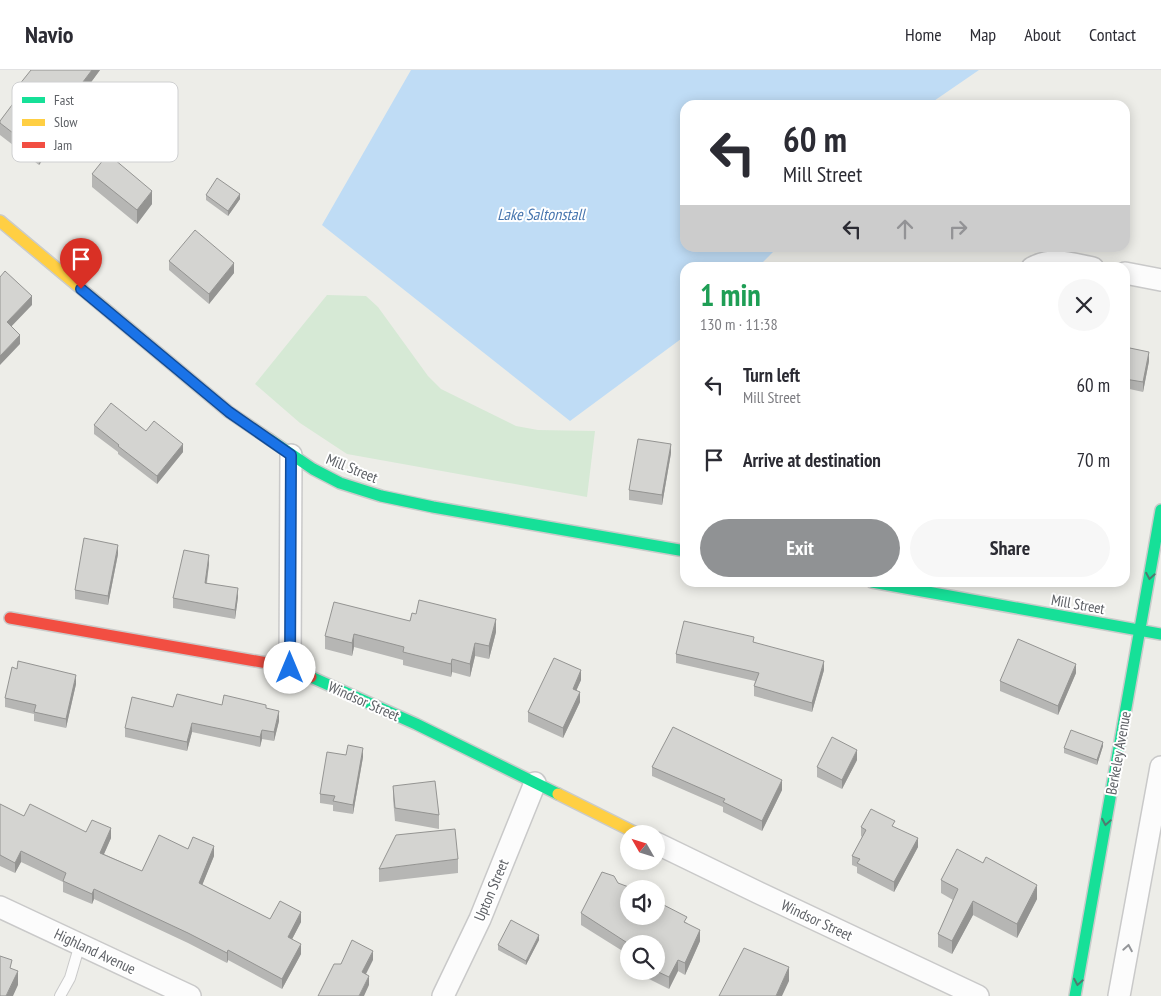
<!DOCTYPE html>
<meta charset="utf-8">
<style>
:root{--surface:#fff;--page:#f7f7f7;--text:#2b2b33;--muted:#7c7c81;--line:#e1e1e2;--accent:#909294}
body{margin:0;font-family:"PT Sans Narrow",sans-serif;background:var(--page);color:var(--text);height:100vh;display:flex;flex-direction:column;font-size:19px;white-space:nowrap}
*{box-sizing:border-box;margin:0}
p{font-size:16px;color:var(--muted)}
.icon{flex:none;width:28px;height:28px;fill:none;stroke:currentColor;stroke-width:2;stroke-linecap:round;stroke-linejoin:round}
.map{position:relative;flex:1;overflow:hidden}
.side{position:absolute;left:680px;top:192px;width:450px;height:325px;display:flex;flex-direction:column;background:var(--surface);border-radius:15px;box-shadow:0 2px 12px #0003}
.side>*{flex:none}
.banner{position:absolute;left:680px;top:30px;width:450px;height:152px;border-radius:15px;box-shadow:0 2px 12px #0003;background:#fff;color:var(--text);overflow:hidden}
.needle{width:32px;rotate:309deg}
.fabs{position:absolute;left:620px;top:755px;display:grid;gap:10px}
.fabs a{display:grid;place-items:center;width:45px;height:45px;border-radius:50%;background:var(--surface);box-shadow:0 2px 12px #0003;font-size:25px}
.pin{position:absolute;display:grid;place-items:center;width:42px;height:42px;color:#fff;margin:-51px -21px;border-radius:50% 50% 50% 0;rotate:-45deg;box-shadow:0 0 5px #0007}
.pin .icon{rotate:45deg}
.me{position:absolute;width:55px;margin:-28px;rotate:0deg;stroke-linejoin:round;filter:drop-shadow(0 0 4px #0008)}
.turn{display:flex;align-items:center;gap:18px;height:105px;padding:0 20px;font-size:22px}
.turn .icon{width:65px;height:65px;stroke-width:2.5}
.turn b{display:block;font-size:35px;line-height:42px}
.lanes{display:flex;align-items:center;height:48px;padding:0 20px;background:#0003;justify-content:center;gap:25px;direction:ltr}
.lanes .off{opacity:.35}
.round{display:grid;place-items:center;flex:none;width:52px;height:52px;border-radius:26px;background:var(--page)}
.summary{display:flex;align-items:center;justify-content:space-between;height:85px;padding:0 20px}
h1{font-size:30px;font-weight:600;line-height:38px;color:#1e9e55}
.primary-button{display:flex;gap:10px;margin-top:auto;padding:10px 20px}
.primary-button a{flex:1;height:58px;border-radius:30px;background:var(--accent);color:#fff;font-size:20px;font-weight:600;line-height:58px;text-align:center}
.primary-button a+a{background:var(--page);color:var(--text)}
ul{padding:0;list-style:none}
li{display:flex;align-items:center;gap:15px;height:75px;padding:0 20px}
li div{flex:1}
li b{display:block;font-size:19px}
li em{font-style:normal}
header{display:flex;align-items:center;gap:30px;box-sizing:border-box;height:70px;padding:0 25px;background:var(--surface);border-bottom:1px solid var(--line)}
header strong{font-size:24px}
nav{display:flex;gap:28px;margin-inline-start:auto;font-size:18px}
.map>svg:first-child{display:block}
</style>
<header>
<strong>Navio</strong>
<nav><a>Home</a><a>Map</a><a>About</a><a>Contact</a></nav>
</header>
<div class="map">
<svg width="1161" height="926" viewBox="0 0 1161 926">
<rect width="100%" height="100%" fill="#edede8"/>
<!-- green -->
<path fill="#d6e9d5" d="M 327,225 L 366,226 L 378,237 L 428,306 L 441,319 L 516,356 L 538,360 L 595,361 L 587,427 L 347,384 L 300,353 L 255,314 Z"/>
<!-- water -->
<path fill="#bfdcf5" d="M 411,0 L 979,0 L 928,35 L 685,35 L 685,178 L 777,178 L 758,197 L 685,198 L 685,266 L 570,351 L 322,155 Z"/>
<g fill="none" stroke-linecap="round" stroke-linejoin="round">
<!-- lane casing -->
<g stroke="#c9c9c9" stroke-width="12">
<path id="lane" d="M 60,926 L 70,908 L 80,874"/>
</g>
<!-- street casing -->
<g stroke="#c9c9c9" stroke-width="24">
<path id="street" d="M 1032,198 C 1052,187 1071,194 1093,198
M 1125,203 L 1161,210
M 290,597 L 291,385
M 656,773 L 757,822 L 978,926
M 0,837 L 190,926
M 443,926 L 480,849 L 535,713
M 1119,926 L 1161,697"/>
</g>
<!-- fast casing -->
<g stroke="#cacbca" stroke-width="14">
<path id="fast" d="M 269,369 L 313,399 L 340,413 L 381,426 L 433,437 L 685,481
M 872,512 L 1161,564
M 311,607 L 416,654 L 558,724
M 1075,926 L 1161,440"/>
</g>
<!-- slow casing -->
<g stroke="#cacbca" stroke-width="14">
<path id="slow" d="M 0,151 L 229,342 L 269,369
M 558,724 L 638,764"/>
</g>
<!-- jam casing -->
<g stroke="#cacbca" stroke-width="14">
<path id="jam" d="M 10,548 L 290,597 L 311,607"/>
</g>
<!-- lane -->
<use href="#lane" stroke="#fcfcfc" stroke-width="10"/>
<!-- street -->
<use href="#street" stroke="#fcfcfc" stroke-width="21"/>
<!-- fast -->
<use href="#fast" stroke="#16e098" stroke-width="11"/>
<!-- slow -->
<use href="#slow" stroke="#ffcf43" stroke-width="11"/>
<!-- jam -->
<use href="#jam" stroke="#f24e42" stroke-width="11"/>
</g>
<!-- wall -->
<path fill="#b6b6b4" d="M 31,0 L 100,0 L 70,41 L 70,53 L 39,95 L 0,65 L 0,51 L 19,26 L 19,15 Z
M 92,104 L 152,134 L 137,154 L 92,117 Z
M 206,125 L 240,129 L 228,146 L 206,130 Z
M 169,191 L 234,203 L 209,234 L 169,200 Z
M 1125,277 L 1149,291 L 1143,322 L 1125,318 Z
M 94,355 L 146,361 L 183,382 L 157,414 L 118,384 L 118,382 L 94,364 Z
M 671,383 L 662,435 L 629,430 L 629,420 Z
M 118,484 L 108,535 L 75,529 L 75,520 Z
M 209,494 L 207,513 L 238,527 L 235,549 L 173,538 L 173,528 Z
M 410,551 L 496,562 L 489,589 L 475,586 L 470,607 L 452,602 L 451,607 L 403,595 L 403,590 L 354,577 L 352,586 L 325,579 L 325,566 Z
M 754,572 L 824,600 L 812,642 L 754,626 L 754,616 L 755,611 L 676,593 L 676,584 Z
M 17,599 L 76,614 L 66,658 L 34,651 L 34,644 L 5,637 L 5,628 Z
M 1076,603 L 1058,645 L 1000,621 L 1000,611 Z
M 581,610 L 576,621 L 580,632 L 563,668 L 528,652 L 528,642 Z
M 222,635 L 266,638 L 279,651 L 274,671 L 262,669 L 260,677 L 192,662 L 187,681 L 125,667 L 125,658 L 173,637 Z
M 1103,676 L 1097,695 L 1064,683 L 1064,678 Z
M 346,685 L 363,687 L 353,744 L 333,741 L 333,735 L 320,733 L 320,724 Z
M 857,690 L 842,719 L 817,707 L 817,697 Z
M 652,697 L 782,720 L 762,761 L 723,742 L 723,737 L 652,706 Z
M 393,716 L 439,745 L 439,759 L 395,751 L 393,729 Z
M 0,734 L 24,746 L 111,768 L 104,784 L 142,801 L 188,779 L 214,786 L 202,815 L 270,849 L 301,852 L 292,869 L 301,884 L 282,919 L 228,890 L 227,893 L 188,873 L 94,829 L 92,834 L 63,822 L 63,812 L 21,792 L 15,803 L 0,796 Z
M 861,757 L 895,757 L 918,777 L 894,822 L 857,803 L 857,797 L 852,795 L 852,786 L 862,767 L 861,766 Z
M 458,789 L 458,803 L 379,812 L 379,799 Z
M 941,810 L 1037,829 L 1017,868 L 973,845 L 952,884 L 938,877 L 938,864 L 953,830 L 941,823 Z
M 618,813 L 687,853 L 700,871 L 685,905 L 678,901 L 669,919 L 643,906 L 643,901 L 656,901 L 656,874 L 629,874 L 629,885 L 581,855 L 581,843 Z
M 539,870 L 526,895 L 498,880 L 498,875 Z"/>
<!-- shaded-wall -->
<path fill="#949492" d="M 92,0 L 100,0 L 64,49 L 64,37 Z
M 70,41 L 70,53 L 39,95 L 39,83 Z
M 1129,112 L 1129,125 L 1125,144 L 1125,131 Z
M 152,121 L 152,134 L 137,154 L 137,140 Z
M 240,124 L 240,129 L 228,146 L 228,141 Z
M 234,193 L 234,203 L 209,234 L 209,224 Z
M 32,226 L 32,235 L 7,261 L 7,252 Z
M 20,265 L 20,274 L 0,295 L 0,286 Z
M 1149,282 L 1149,291 L 1143,322 L 1143,312 Z
M 183,374 L 183,382 L 157,414 L 157,406 Z
M 671,374 L 671,383 L 662,435 L 662,425 Z
M 118,475 L 118,484 L 108,535 L 108,526 Z
M 209,485 L 209,494 L 205,522 L 205,513 Z
M 238,518 L 238,527 L 235,549 L 235,540 Z
M 496,549 L 496,562 L 489,589 L 489,576 Z
M 354,564 L 354,577 L 352,586 L 352,573 Z
M 475,573 L 475,586 L 470,607 L 470,594 Z
M 452,589 L 452,602 L 451,607 L 451,594 Z
M 824,591 L 824,600 L 812,642 L 812,633 Z
M 1076,594 L 1076,603 L 1058,645 L 1058,636 Z
M 581,600 L 581,610 L 573,628 L 573,619 Z
M 76,605 L 76,614 L 66,658 L 66,649 Z
M 580,622 L 580,632 L 563,668 L 563,658 Z
M 279,641 L 279,651 L 274,671 L 274,662 Z
M 192,653 L 192,662 L 187,681 L 187,672 Z
M 262,660 L 262,669 L 260,677 L 260,667 Z
M 1103,672 L 1103,676 L 1097,695 L 1097,690 Z
M 363,678 L 363,687 L 353,744 L 353,735 Z
M 857,680 L 857,690 L 842,719 L 842,710 Z
M 782,710 L 782,720 L 762,761 L 762,751 Z
M 111,758 L 111,768 L 100,793 L 100,783 Z
M 918,768 L 918,777 L 894,822 L 894,812 Z
M 214,776 L 214,786 L 199,823 L 199,813 Z
M 21,781 L 21,792 L 15,803 L 15,793 Z
M 1037,815 L 1037,829 L 1017,868 L 1017,854 Z
M 94,819 L 94,829 L 92,834 L 92,824 Z
M 973,831 L 973,845 L 952,884 L 952,871 Z
M 301,842 L 301,852 L 288,877 L 288,867 Z
M 700,860 L 700,871 L 685,905 L 685,893 Z
M 539,865 L 539,870 L 526,895 L 526,891 Z
M 301,874 L 301,884 L 282,919 L 282,909 Z
M 228,880 L 228,890 L 227,893 L 227,883 Z
M 373,881 L 373,890 L 362,912 L 362,902 Z
M 678,890 L 678,901 L 669,919 L 669,907 Z
M 789,897 L 789,911 L 782,926 L 776,926 Z
M 18,901 L 18,915 L 13,926 L 6,926 Z
M 369,906 L 369,915 L 364,926 L 359,926 Z"/>
<!-- building -->
<path fill="#d4d4d1" stroke="#949492" d="M 31,0 L 92,0 L 64,37 L 70,41 L 39,83 L 0,53 L 0,51 L 24,19 L 19,15 Z
M 108,84 L 152,121 L 137,140 L 92,104 Z
M 217,108 L 240,124 L 228,141 L 206,125 Z
M 1125,111 L 1129,112 L 1125,131 Z
M 195,160 L 234,193 L 209,224 L 169,191 Z
M 5,201 L 32,226 L 7,252 L 20,265 L 0,286 L 0,207 Z
M 1125,277 L 1149,282 L 1143,312 L 1125,309 Z
M 111,333 L 146,361 L 154,351 L 183,374 L 157,406 L 118,376 L 119,375 L 94,355 Z
M 638,369 L 671,374 L 662,425 L 629,420 Z
M 84,468 L 118,475 L 108,526 L 75,520 Z
M 184,480 L 209,485 L 205,513 L 238,518 L 235,540 L 173,528 Z
M 419,530 L 496,549 L 489,576 L 475,573 L 470,594 L 452,589 L 451,594 L 403,582 L 404,577 L 354,564 L 352,573 L 325,566 L 334,532 L 410,551 L 412,543 L 416,544 Z
M 684,551 L 754,567 L 753,572 L 824,591 L 812,633 L 754,616 L 759,603 L 676,584 Z
M 1018,569 L 1076,594 L 1058,636 L 1000,611 Z
M 554,588 L 581,600 L 573,619 L 580,622 L 563,658 L 528,642 Z
M 18,591 L 76,605 L 66,649 L 34,642 L 36,635 L 5,628 L 12,597 L 17,599 Z
M 177,624 L 222,635 L 224,625 L 266,635 L 266,638 L 279,641 L 274,662 L 262,660 L 260,667 L 192,653 L 187,672 L 125,658 L 132,627 L 173,637 Z
M 673,657 L 782,710 L 762,751 L 723,732 L 725,729 L 652,697 Z
M 1071,660 L 1103,672 L 1097,690 L 1064,678 Z
M 832,667 L 857,680 L 842,710 L 817,697 Z
M 348,675 L 363,678 L 353,735 L 333,731 L 335,726 L 320,724 L 327,682 L 346,685 Z
M 435,711 L 439,745 L 395,738 L 393,716 Z
M 0,734 L 24,746 L 30,734 L 86,762 L 92,750 L 111,758 L 100,783 L 142,801 L 159,765 L 188,779 L 193,767 L 214,776 L 199,813 L 270,849 L 280,831 L 301,842 L 288,867 L 301,874 L 282,909 L 228,880 L 227,883 L 188,863 L 94,819 L 92,824 L 63,811 L 66,803 L 21,781 L 15,793 L 0,785 Z
M 871,739 L 895,751 L 892,756 L 918,768 L 894,812 L 857,793 L 860,789 L 852,786 L 866,760 L 861,757 Z
M 455,759 L 458,789 L 379,799 L 396,765 Z
M 957,779 L 983,793 L 986,787 L 1037,815 L 1017,854 L 973,831 L 952,871 L 938,864 L 958,819 L 941,810 Z
M 602,802 L 614,806 L 618,813 L 634,819 L 629,819 L 629,846 L 656,846 L 656,831 L 687,847 L 684,852 L 700,860 L 685,893 L 678,890 L 669,907 L 656,901 L 656,874 L 629,874 L 581,843 Z
M 511,850 L 539,865 L 526,891 L 498,875 Z
M 352,870 L 373,881 L 362,902 L 369,906 L 359,926 L 318,926 L 334,894 L 341,894 Z
M 744,878 L 789,897 L 776,926 L 719,926 Z
M 0,886 L 12,890 L 10,898 L 18,901 L 6,926 L 0,926 Z"/>
<!-- one-way arrows -->
<defs><path id="oneway-chevron" d="M-2-3.5L2.5 0L-2 3.5" fill="none" stroke-width="1.6" stroke-linecap="round" stroke-linejoin="round" transform="scale(1.25)"/></defs>
<g stroke="#507a70">
<use href="#oneway-chevron" transform="translate(1150 506) rotate(100)"/>
<use href="#oneway-chevron" transform="translate(1106 752) rotate(100)"/>
<use href="#oneway-chevron" transform="translate(1078 912) rotate(100)"/>
</g>
<use stroke="#95979a" href="#oneway-chevron" transform="translate(1128 878) rotate(-80)"/>
<g fill="none" stroke-linecap="round" stroke-linejoin="round">
<!-- route casing -->
<g stroke="#114b97" stroke-width="12">
<path id="route" d="M 81,219 L 229,342 L 291,385 L 290,598"/>
</g>
<!-- route -->
<use href="#route" stroke="#1a73e8" stroke-width="9"/>
</g>
<g text-anchor="middle" dominant-baseline="central" stroke-width="4" stroke-linejoin="round" paint-order="stroke">
<!-- street labels -->
<g font-size="15" fill="#5e6166" stroke="#fff">
<text transform="translate(352 398) rotate(22)">Mill Street</text>
<text transform="translate(1078 534) rotate(10)">Mill Street</text>
<text transform="translate(364 631) rotate(24)">Windsor Street</text>
<text transform="translate(1118 683) rotate(-80)">Berkeley Avenue</text>
<text transform="translate(491 820) rotate(-67)">Upton Street</text>
<text transform="translate(817 850) rotate(25)">Windsor Street</text>
<text transform="translate(95 881) rotate(25)">Highland Avenue</text>
</g>
<!-- water labels -->
<g font-size="16" font-style="italic" fill="#4775ae" stroke="#fff">
<text x="541" y="144">Lake Saltonstall</text>
</g>
</g>
<!-- legend -->
<rect x="12" y="12" width="166" height="80" rx="8" fill="#fff" stroke="#cfd0d1" stroke-width="1"/>
<rect x="22" y="27" width="23" height="6" fill="#16e098"/>
<rect x="22" y="49" width="23" height="7" fill="#ffcf43"/>
<rect x="22" y="72" width="23" height="6" fill="#f24e42"/>
<g font-size="14" fill="#5e6166">
<text x="54" y="35">Fast</text>
<text x="54" y="57">Slow</text>
<text x="54" y="80">Jam</text>
</g>
</svg>
<div class="fabs">
<a><svg class="needle" viewBox="-14 -14 28 28"><path d="M0-13l5 13h-10z" fill="#e53935"/><path d="M0 13l5-13h-10z" fill="#7c7c81"/></svg></a>
<a><svg class="icon" aria-label="sound" viewBox="0 0 24 24"><path d="M4 9h4l5-4v14l-5-4H4zM17 9q2 3 0 6"/></svg></a>
<a><svg class="icon" aria-label="search" viewBox="0 0 24 24"><circle cx="10" cy="10" r="6"/><path d="M15 15l6 6"/></svg></a>
</div>
<div class="pin" style="left:81px;top:219px;background:#d93025"><svg class="icon" aria-label="arrive" viewBox="0 0 24 24"><path d="M6 21V4h12l-3 4 3 4H6"/></svg></div>
<svg class="me" style="left:290px;top:598px" viewBox="-20 -20 40 40"><circle r="19" fill="#fff"/><path d="M0-13L10 11 0 6-10 11z" fill="#1a73e8"/></svg>
<div class="banner">
<div class="turn"><svg class="icon" aria-label="left" viewBox="0 0 24 24"><path d="M17 20v-9H6M10 6l-5 5 5 5"/></svg><div><b>60 m</b>Mill Street</div></div>
<div class="lanes"><svg class="icon" aria-label="left" viewBox="0 0 24 24"><path d="M17 20v-9H6M10 6l-5 5 5 5"/></svg><svg class="icon off" aria-label="ahead" viewBox="0 0 24 24"><path d="M12 20V5M6 11l6-6 6 6"/></svg><svg class="icon off" aria-label="right" viewBox="0 0 24 24"><path d="M7 20v-9h11M14 6l5 5-5 5"/></svg></div>
</div>
<section class="side">
<div class="summary"><div><h1>1 min</h1><p>130 m · 11:38</p></div><a class="round"><svg class="icon" aria-label="close" viewBox="0 0 24 24"><path d="M6 6l12 12M18 6L6 18"/></svg></a></div>
<ul>
<li><svg class="icon" aria-label="left" viewBox="0 0 24 24"><path d="M17 20v-9H6M10 6l-5 5 5 5"/></svg><div><b>Turn left</b><p>Mill Street</p></div><em>60 m</em></li>
<li><svg class="icon" aria-label="arrive" viewBox="0 0 24 24"><path d="M6 21V4h12l-3 4 3 4H6"/></svg><div><b>Arrive at destination</b></div><em>70 m</em></li>
</ul>
<div class="primary-button"><a>Exit</a><a>Share</a></div>
</section>
</div>
